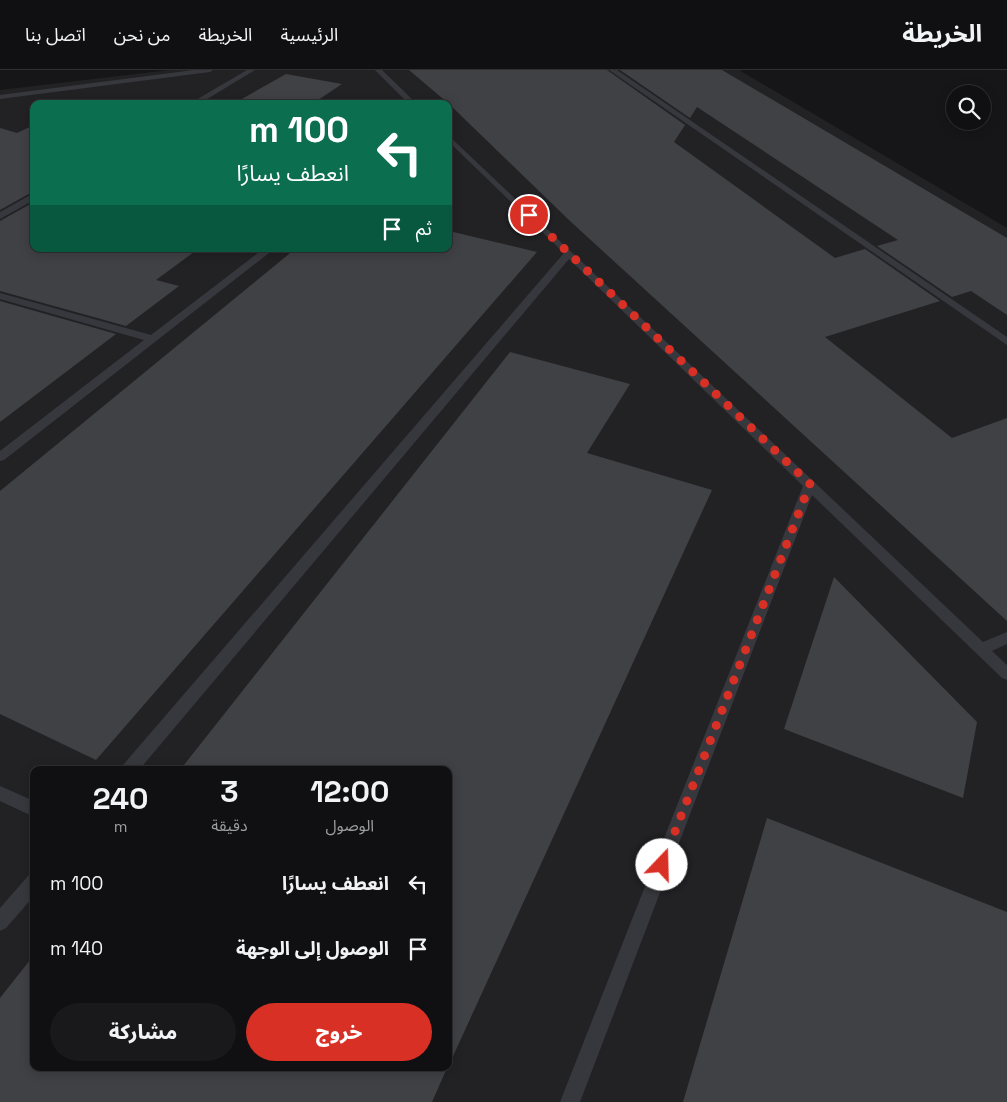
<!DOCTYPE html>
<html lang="ar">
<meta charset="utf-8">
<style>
:root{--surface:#101012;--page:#19191b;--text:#f1f3f6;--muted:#9c9d9f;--line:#303032;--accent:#d93025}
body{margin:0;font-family:"Space Grotesk","Noto Sans Arabic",sans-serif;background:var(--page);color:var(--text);direction:rtl;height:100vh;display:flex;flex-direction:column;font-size:19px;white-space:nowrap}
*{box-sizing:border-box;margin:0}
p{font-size:16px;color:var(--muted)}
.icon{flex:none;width:28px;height:28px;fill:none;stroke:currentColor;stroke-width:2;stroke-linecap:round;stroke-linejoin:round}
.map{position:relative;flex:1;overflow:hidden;direction:ltr}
.details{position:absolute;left:30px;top:696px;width:422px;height:305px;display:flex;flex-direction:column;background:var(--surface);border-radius:10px;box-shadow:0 2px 12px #0003,0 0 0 1px var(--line);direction:rtl}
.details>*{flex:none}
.top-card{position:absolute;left:30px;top:30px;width:422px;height:152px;border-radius:10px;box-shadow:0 2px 12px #0003,0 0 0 1px var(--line);direction:rtl;background:#0b6e4f;color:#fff;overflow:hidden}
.tools{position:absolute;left:946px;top:15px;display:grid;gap:10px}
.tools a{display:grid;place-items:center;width:45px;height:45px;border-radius:50%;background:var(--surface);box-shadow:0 2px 12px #0003,0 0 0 1px var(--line);font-size:25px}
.pin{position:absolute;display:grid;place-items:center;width:42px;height:42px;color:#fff;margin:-21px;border:2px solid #fff;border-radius:50%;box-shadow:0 1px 5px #0007}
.me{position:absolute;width:55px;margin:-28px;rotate:21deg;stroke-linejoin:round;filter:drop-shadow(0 0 4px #0008)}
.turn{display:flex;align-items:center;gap:18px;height:105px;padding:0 20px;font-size:22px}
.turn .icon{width:65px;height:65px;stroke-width:2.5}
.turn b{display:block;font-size:35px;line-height:42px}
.then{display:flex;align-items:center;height:48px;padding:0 20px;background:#0003;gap:10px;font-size:19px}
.eta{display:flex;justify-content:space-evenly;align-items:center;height:85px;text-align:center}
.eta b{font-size:30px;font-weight:800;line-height:35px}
.primary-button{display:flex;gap:10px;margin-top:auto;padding:10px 20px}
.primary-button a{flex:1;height:58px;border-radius:30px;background:var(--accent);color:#fff;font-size:20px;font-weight:800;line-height:58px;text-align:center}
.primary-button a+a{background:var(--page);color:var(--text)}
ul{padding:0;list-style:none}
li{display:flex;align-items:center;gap:15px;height:65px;padding:0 20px}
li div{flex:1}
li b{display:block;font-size:19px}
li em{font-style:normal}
header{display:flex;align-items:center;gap:30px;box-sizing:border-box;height:70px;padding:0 25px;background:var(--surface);border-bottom:1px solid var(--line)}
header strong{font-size:24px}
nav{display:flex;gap:28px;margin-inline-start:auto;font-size:18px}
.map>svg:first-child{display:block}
</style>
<header>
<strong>الخريطة</strong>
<nav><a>الرئيسية</a><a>الخريطة</a><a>من نحن</a><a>اتصل بنا</a></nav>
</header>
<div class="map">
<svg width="1007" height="1032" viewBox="0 0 1007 1032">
<rect width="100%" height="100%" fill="#161618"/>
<!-- built -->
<path fill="#222225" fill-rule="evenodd" d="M 170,0 L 739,0 L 1007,158 L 1007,1032 L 0,1032 L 0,20 ZM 34,34 L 449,34 L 449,179 L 34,179 ZM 34,700 L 449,700 L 449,998 L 34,998 Z"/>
<!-- building -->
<path fill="#404145" d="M 409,0 L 607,0 L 685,55 L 674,72 L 835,188 L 865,179 L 940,231 L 825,267 L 952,368 L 1007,348 L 1007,551 L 570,151 L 449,34 Z
M 620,0 L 722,0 L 1007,168 L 1007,245 L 971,221 L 952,227 L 877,176 L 898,170 L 697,37 L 690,48 Z
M 286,4 L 342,14 L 312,34 L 233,34 Z
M 34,55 L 34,121 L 0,140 L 0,58 L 17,63 Z
M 34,132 L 34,179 L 198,179 L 156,210 L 179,216 L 126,256 L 0,221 L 0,151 Z
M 449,161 L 537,182 L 96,690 L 0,644 L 0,421 L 295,179 L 449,179 Z
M 0,231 L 116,264 L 0,352 Z
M 510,282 L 630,314 L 587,383 L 712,420 L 449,995 L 449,700 L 180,700 Z
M 834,507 L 977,652 L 963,728 L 784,659 Z
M 767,748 L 1007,842 L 1007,1032 L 683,1032 Z
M 34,885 L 34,998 L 447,998 L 432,1032 L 0,1032 L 0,928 Z"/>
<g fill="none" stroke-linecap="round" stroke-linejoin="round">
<!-- lane -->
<path fill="#37383d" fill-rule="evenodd" d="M 194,0 L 213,0 L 210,2 L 0,29 L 0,25 Z
M 247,0 L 255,0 L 199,34 L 189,34 Z
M 375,0 L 382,0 L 417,34 L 409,34 Z
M 609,0 L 617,0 L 1007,267 L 1007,275 Z
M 449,66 L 983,572 L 1007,562 L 1007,574 L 992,581 L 1007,595 L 1007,610 L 1002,608 L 812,425 L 580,1032 L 560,1032 L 803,416 L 569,189 L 139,700 L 121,700 L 123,695 L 564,183 L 449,72 Z
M 34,123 L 34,130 L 0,149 L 0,142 Z
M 263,179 L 274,179 L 4,390 L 0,391 L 0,381 L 144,270 L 0,229 L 0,223 L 151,265 Z
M 0,716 L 34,731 L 34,747 L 0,731 Z
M 34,804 L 34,826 L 6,858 L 0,861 L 0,838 L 28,806 Z"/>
</g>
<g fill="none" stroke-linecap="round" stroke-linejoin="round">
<!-- route -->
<path stroke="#d93025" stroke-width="9" stroke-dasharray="0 16.2" d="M 529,145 L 810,414 L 662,795"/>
</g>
</svg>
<div class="tools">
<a><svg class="icon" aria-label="search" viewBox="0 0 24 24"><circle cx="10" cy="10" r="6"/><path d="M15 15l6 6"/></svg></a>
</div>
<div class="pin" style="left:529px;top:145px;background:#d93025"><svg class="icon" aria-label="arrive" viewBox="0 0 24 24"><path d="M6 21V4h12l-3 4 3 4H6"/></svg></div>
<svg class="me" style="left:662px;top:795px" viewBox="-20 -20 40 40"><circle r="19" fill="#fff"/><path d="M0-13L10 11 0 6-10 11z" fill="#d93025"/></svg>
<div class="top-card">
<div class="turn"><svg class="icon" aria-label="left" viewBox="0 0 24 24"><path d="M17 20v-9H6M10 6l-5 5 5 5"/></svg><div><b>100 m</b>انعطف يسارًا</div></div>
<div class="then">ثم<svg class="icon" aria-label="arrive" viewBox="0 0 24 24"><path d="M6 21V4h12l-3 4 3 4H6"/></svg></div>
</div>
<section class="details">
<div class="eta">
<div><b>12:00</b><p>الوصول</p></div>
<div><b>3</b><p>دقيقة</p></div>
<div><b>240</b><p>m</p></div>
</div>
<ul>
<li><svg class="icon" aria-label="left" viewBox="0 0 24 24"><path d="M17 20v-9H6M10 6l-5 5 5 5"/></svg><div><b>انعطف يسارًا</b></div><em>100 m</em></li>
<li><svg class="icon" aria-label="arrive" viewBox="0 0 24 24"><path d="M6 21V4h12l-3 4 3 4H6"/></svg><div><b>الوصول إلى الوجهة</b></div><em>140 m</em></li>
</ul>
<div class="primary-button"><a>خروج</a><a>مشاركة</a></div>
</section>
</div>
